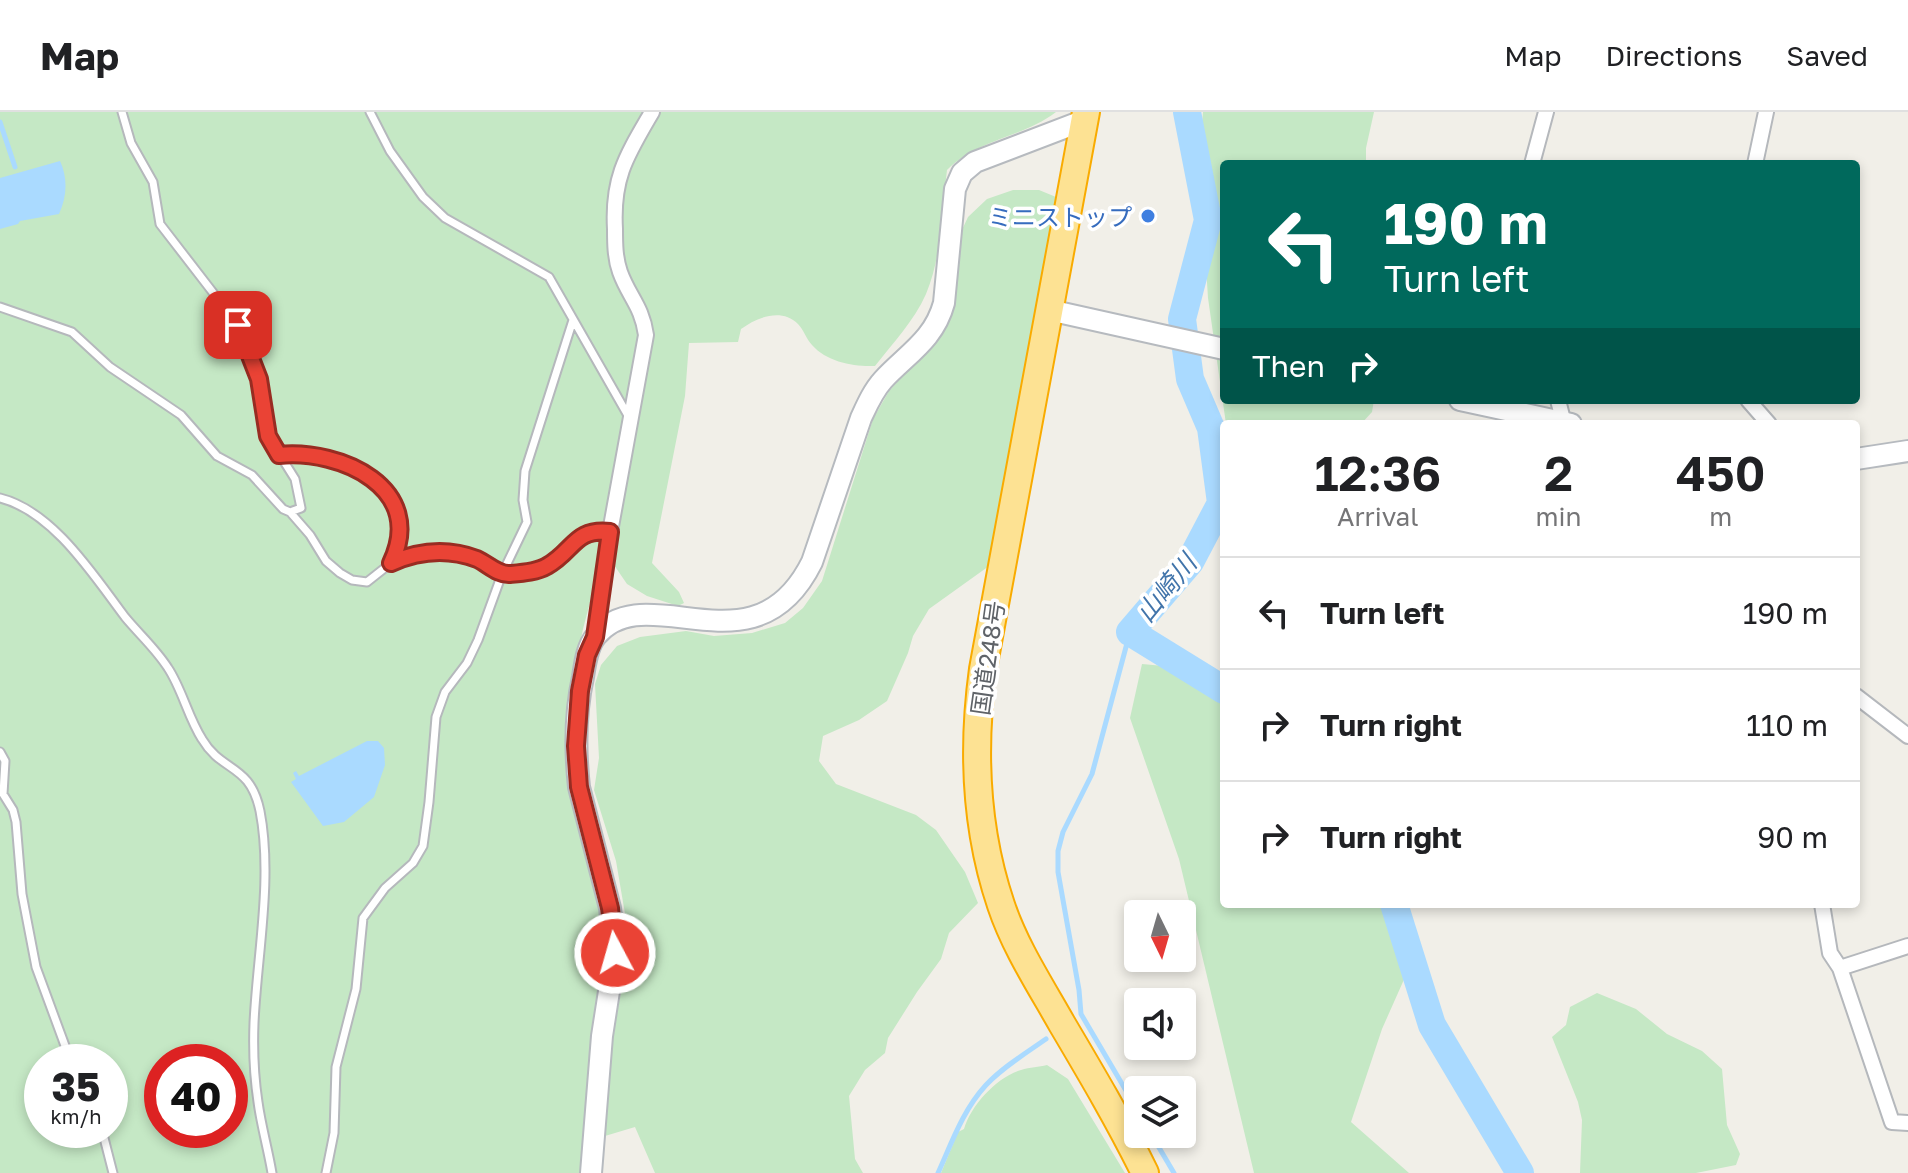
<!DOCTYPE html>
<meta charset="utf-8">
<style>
:root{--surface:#fff;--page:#f6f6f6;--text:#202124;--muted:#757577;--line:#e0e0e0}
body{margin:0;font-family:"Golos Text","Noto Sans JP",sans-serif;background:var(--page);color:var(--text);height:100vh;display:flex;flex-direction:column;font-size:30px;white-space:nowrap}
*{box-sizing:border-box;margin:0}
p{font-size:26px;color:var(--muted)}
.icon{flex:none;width:44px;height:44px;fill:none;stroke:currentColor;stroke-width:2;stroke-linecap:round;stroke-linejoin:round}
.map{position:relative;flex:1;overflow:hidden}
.side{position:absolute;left:1220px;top:308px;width:640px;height:488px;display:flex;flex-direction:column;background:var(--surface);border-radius:8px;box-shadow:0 4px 12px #0003}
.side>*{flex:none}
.top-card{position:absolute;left:1220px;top:48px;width:640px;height:244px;border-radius:8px;box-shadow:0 4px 12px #0003;background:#00695c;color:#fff;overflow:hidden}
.needle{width:52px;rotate:175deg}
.fabs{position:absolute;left:1124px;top:788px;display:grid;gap:16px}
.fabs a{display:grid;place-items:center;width:72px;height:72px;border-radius:8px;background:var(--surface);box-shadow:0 4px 12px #0003;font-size:40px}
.speed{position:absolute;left:24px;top:932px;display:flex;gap:16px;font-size:40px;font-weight:700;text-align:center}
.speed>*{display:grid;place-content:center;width:104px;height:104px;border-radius:50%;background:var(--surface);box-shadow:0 4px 12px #0003;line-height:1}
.speed small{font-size:20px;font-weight:400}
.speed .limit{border:12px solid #d22;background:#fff;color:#111}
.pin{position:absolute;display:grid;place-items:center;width:68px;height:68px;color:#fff;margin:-34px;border-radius:16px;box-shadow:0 4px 12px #0006}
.me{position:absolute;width:88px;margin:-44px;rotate:354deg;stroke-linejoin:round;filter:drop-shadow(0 0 6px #0008)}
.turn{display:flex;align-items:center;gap:28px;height:168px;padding:0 32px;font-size:36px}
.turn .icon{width:104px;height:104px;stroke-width:2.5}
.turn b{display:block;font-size:56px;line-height:68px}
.then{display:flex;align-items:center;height:76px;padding:0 32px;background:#0003;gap:16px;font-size:30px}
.eta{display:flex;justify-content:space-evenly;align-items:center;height:136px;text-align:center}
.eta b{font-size:48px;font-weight:600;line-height:56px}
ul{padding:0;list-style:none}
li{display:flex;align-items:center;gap:24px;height:112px;padding:0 32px;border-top:2px solid var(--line)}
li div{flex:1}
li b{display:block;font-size:30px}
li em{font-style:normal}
header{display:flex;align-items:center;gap:48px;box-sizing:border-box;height:112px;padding:0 40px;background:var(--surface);border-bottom:2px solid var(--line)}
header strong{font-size:38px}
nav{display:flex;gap:44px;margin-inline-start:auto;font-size:28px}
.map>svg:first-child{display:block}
</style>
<header>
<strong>Map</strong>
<nav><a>Map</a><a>Directions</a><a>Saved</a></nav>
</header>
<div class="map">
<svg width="1908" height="1061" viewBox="0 0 1908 1061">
<rect width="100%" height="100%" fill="#f1efe8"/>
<!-- green -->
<path fill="#c5e8c5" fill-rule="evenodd" d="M 0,0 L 649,0 L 610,98 L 641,219 L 603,441 L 583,517 L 572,574 L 566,629 L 568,665 L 602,802 L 605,860 L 581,1061 L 0,1061 ZM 42,950 L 110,950 L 110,1018 L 42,1018 ZM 162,950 L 230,950 L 230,1018 L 162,1018 Z
M 659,0 L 1056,0 C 1022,26 979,26 947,58 C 942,98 942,144 926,182 C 914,209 893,231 875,254 C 854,255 827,250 812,233 C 806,227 804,218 798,212 C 781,195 756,206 741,217 L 738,230 L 689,231 L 685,284 L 652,451 L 679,480 L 684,491 L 678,494 L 647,484 L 627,472 L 614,453 L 617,416 L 650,224 L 623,156 L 618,101 L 627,53 Z
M 1203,0 L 1374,0 L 1366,36 L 1366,52 L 1224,52 L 1224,288 L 1374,288 L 1372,300 L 1361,312 L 1226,312 L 1208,186 L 1199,44 Z
M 1013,78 L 1039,78 L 1056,85 L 989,454 L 929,497 L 913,524 L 908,541 L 887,589 L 859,608 L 823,624 L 819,649 L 836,672 L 916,703 L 936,718 L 965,760 L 978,791 L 949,821 L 941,847 L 917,880 L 888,926 L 885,941 L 865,958 L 849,984 L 855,1047 L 863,1061 L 655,1061 L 635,1015 L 605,1024 L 611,934 L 630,831 L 616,749 L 594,678 L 599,646 L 595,572 L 601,553 L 617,534 L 640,525 L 686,519 L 714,524 L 752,521 L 785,511 L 803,496 L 822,469 L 873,307 L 889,279 L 943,220 L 952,193 L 961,120 L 968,105 L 987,87 Z
M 1142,552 L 1196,557 L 1224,584 L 1224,792 L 1395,792 L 1418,836 L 1382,917 L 1351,1010 L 1409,1061 L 1254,1061 L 1179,747 L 1130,606 Z
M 1597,881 L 1636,897 L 1667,922 L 1702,939 L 1722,957 L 1727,1013 L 1740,1042 L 1736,1053 L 1696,1061 L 1580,1061 L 1582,1008 L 1578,990 L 1552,925 L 1566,913 L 1570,895 Z
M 1047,953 L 1068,967 L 1125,1061 L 941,1061 L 958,1020 L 964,1017 C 971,993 997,965 1021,958 C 1030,955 1039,955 1047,953 Z"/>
<!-- water -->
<path fill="#aadaff" d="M 60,49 C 68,66 67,85 59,102 L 20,109 L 18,112 L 0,117 L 0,66 Z
M 367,629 L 378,629 L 384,636 L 385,653 L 374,685 L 344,710 L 323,714 L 291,670 L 296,667 L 293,661 L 296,659 L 299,664 Z"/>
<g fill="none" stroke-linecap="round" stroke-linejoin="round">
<!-- stream -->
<path stroke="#aadaff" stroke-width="5" d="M 0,10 L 15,55
M 1130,520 L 1092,662 L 1063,720 L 1058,739 L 1058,760 L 1079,878 L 1081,902 L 1138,999
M 1151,1022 L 1174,1061
M 938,1061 C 952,1030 963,998 986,973 C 1003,955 1026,941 1046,927"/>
<!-- river -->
<path stroke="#aadaff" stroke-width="28" d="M 1187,0 L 1208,108 L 1182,207 L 1190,267 L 1211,316 L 1221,391 L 1190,450 L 1130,520 L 1224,578
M 1394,792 L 1432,913 L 1520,1061"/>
<!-- lane casing -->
<g stroke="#b5b8bc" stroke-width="11">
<path id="lane" d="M 122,0 L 131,31 L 153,70 L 160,112 L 238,213 L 259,267 L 268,324 L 295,367 L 301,396 L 290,400
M 370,0 L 390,39 L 423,85 L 445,106 L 549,165 L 630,307
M 0,195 L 72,220 L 110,255 L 181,303 L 217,344 L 252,363 L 283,397 L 290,400 L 310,423 L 326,449 L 340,461 L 352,468 L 367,470 L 391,451 L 406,444 L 439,440 L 478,448 L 505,463 L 528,460 L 545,456 L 584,422 L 592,419 L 610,420
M 279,343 C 341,338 427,375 391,451
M 0,386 C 53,399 94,464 125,505 C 139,522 156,537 168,556 C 182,577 188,605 202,627 C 222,661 250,651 260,699 C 273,766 257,844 254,911 C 253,937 254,964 258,990 C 261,1013 268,1037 272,1061
M 0,640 L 5,649 L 3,682 L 13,698 L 16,710 L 22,782 L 36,855 L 71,950
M 102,1018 L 113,1061
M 326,1061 L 334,1021 L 336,955 L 356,877 L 363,806 L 385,776 L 413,751 L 423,734 L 429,690 L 436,605 L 445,580 L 467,551 L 478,528 L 502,462 L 527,410 L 523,388 L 525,359 L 573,208"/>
</g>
<!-- street casing -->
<g stroke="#b5b8bc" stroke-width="18">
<path id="street" d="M 1532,52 L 1546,0
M 1755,52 L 1766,0
M 1558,288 L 1564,312
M 1748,288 L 1769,312
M 595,525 L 610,420 L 646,223 C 642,194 629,185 620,160 C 615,146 615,131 615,117 C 612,65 627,43 652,0
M 1856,584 L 1908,624
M 1822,792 L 1830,841 L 1840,856 L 1892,1010 L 1908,1011
M 1840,856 L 1908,834"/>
</g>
<!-- secondary casing -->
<g stroke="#b6babf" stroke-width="24">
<path id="secondary" d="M 1049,198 L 1224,237
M 1460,288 L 1571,312
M 1856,347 L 1908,339
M 591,1061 L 602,924 L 615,841 L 610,796 L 579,675 C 575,638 575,601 583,565 C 585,552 587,534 596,524 C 647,462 754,567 812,450 L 861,306 C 867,293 873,279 883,268 C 907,242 934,228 944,191 L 955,77 L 962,61 L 975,50 L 1085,8"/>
</g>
<!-- highway casing -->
<g stroke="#f9ab00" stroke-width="30">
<path id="highway" d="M 1086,0 L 983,557 C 972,637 975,716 1001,793 C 1015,835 1040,873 1062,912 C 1091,961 1120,1010 1145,1061"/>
</g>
<!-- lane -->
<use href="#lane" stroke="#fff" stroke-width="7"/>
<!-- street -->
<use href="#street" stroke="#fff" stroke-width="14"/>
<!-- secondary -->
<use href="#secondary" stroke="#fff" stroke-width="20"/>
<!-- highway -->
<use href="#highway" stroke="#fde293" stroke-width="26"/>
</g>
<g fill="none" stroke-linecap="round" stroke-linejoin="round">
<!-- route casing -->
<g stroke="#982c22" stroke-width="20">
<path id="route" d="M 238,213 L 259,267 L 268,324 L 279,343 C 341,337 427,376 391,451 C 418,439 448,436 477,447 C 488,452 498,463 510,462 C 522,461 537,460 547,454 C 574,439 574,416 610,420 L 595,525 L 587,543 L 580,579 L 576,634 L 579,675 L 610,796 L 615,841"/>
</g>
<!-- route -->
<use href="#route" stroke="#ea4335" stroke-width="14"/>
</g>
<!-- markers -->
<circle fill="#3f7fe0" stroke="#fff" stroke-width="3" cx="1148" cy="104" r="8"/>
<g text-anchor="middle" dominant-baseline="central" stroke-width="7" stroke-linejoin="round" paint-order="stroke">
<!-- shop labels -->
<g font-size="24" fill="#366cbe" stroke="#fff" text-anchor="end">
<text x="1132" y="104">ミニストップ</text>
</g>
<!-- street labels -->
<g font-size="24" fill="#5f6368" stroke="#fff">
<text transform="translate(987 546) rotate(-82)">国道248号</text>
</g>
<!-- water labels -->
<g font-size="26" font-style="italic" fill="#4174aa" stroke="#fff">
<text transform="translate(1166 476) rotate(-51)">山崎川</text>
</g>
</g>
</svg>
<div class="fabs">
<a><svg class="needle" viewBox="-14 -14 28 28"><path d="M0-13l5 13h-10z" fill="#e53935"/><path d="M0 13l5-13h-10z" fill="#757577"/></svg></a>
<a><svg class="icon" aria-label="sound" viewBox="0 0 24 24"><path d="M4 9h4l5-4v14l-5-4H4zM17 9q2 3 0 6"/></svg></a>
<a><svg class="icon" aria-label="layers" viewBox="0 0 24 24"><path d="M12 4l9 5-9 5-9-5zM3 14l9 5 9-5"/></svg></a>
</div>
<div class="speed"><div>35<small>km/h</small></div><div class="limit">40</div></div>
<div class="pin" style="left:238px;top:213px;background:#d93025"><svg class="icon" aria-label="arrive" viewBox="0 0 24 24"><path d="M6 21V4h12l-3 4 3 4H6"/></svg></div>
<svg class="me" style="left:615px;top:841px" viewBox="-20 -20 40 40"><circle r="17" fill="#ea4335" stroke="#fff" stroke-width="3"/><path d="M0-11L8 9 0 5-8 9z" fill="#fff"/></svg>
<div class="top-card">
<div class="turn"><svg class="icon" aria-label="left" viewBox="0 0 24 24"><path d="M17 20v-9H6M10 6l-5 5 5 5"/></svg><div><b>190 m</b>Turn left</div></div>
<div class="then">Then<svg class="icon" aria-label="right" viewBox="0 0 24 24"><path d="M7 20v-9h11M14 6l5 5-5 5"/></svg></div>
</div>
<section class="side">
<div class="eta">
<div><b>12:36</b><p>Arrival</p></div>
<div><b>2</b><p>min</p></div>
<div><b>450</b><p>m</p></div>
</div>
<ul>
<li><svg class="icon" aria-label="left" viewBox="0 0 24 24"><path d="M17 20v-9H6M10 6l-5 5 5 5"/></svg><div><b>Turn left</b></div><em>190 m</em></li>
<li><svg class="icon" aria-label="right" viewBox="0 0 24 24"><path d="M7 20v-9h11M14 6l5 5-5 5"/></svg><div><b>Turn right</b></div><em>110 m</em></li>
<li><svg class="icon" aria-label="right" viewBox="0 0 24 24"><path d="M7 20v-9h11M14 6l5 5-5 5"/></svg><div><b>Turn right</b></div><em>90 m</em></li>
</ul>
</section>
</div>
